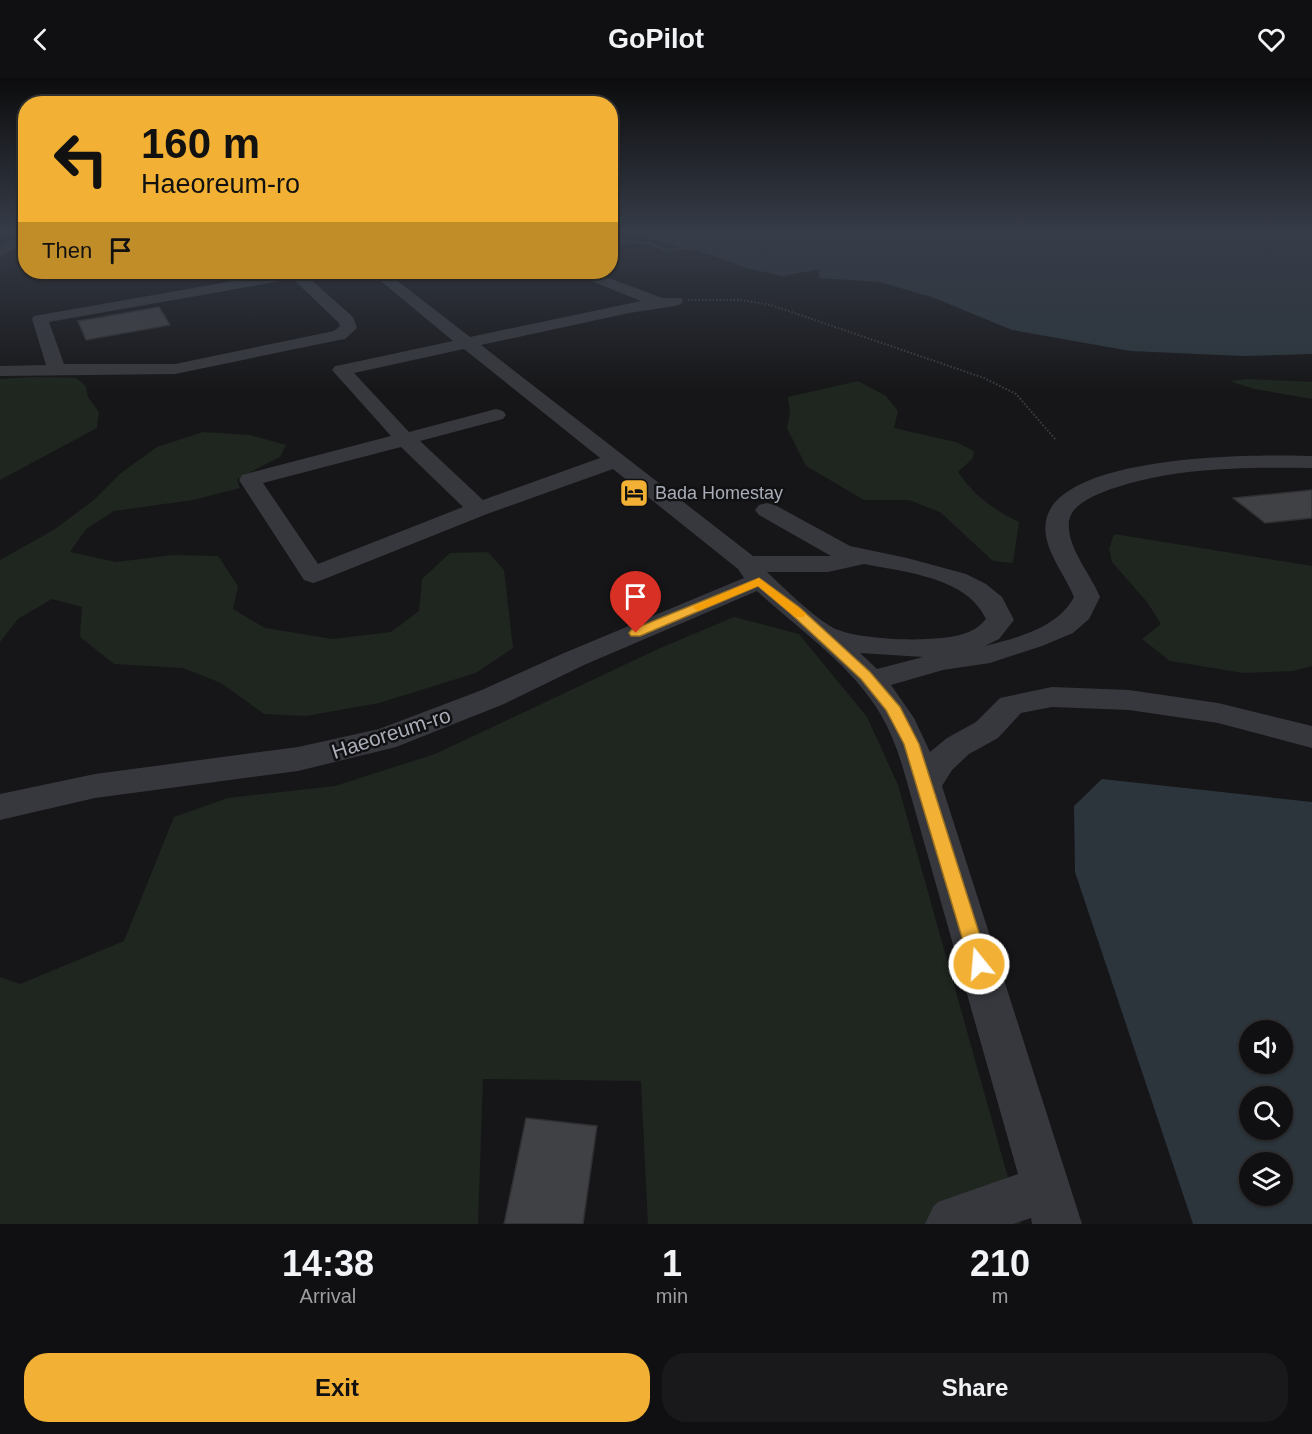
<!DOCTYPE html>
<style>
:root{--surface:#101012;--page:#19191b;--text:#f1f3f6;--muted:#9c9d9f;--line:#303032;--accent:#f2b134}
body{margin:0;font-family:Helvetica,sans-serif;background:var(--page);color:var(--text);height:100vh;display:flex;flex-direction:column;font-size:22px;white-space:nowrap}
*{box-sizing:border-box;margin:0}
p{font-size:20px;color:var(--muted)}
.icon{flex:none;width:33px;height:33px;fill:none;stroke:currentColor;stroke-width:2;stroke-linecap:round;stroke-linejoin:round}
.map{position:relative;height:1146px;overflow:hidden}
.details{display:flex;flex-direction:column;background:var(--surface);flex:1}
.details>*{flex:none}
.guide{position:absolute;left:18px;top:18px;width:600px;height:183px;border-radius:24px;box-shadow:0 2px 4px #0004,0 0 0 2px var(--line);background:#f2b134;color:#111;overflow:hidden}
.buttons{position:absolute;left:1239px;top:942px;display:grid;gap:12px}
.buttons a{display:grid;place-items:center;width:54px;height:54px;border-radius:50%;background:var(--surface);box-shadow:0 2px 4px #0004,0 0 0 2px var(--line);font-size:30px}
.pin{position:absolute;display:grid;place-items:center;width:51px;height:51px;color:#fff;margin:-62px -26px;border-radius:50% 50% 50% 0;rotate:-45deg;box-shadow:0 0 6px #0007}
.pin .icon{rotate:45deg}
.me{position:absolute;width:66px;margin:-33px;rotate:343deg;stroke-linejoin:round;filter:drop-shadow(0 0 4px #0008)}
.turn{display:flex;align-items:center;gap:21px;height:126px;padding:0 24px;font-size:27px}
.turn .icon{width:78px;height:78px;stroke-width:2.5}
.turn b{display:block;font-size:42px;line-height:51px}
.then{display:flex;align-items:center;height:57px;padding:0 24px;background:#0003;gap:12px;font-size:22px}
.eta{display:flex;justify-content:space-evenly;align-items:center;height:102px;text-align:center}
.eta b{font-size:36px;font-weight:700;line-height:42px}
.primary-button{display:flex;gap:12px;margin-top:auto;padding:12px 24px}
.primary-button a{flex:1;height:69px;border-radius:24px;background:var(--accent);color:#111;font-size:24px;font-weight:700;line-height:69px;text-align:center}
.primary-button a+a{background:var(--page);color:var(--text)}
header{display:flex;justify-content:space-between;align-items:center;height:78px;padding:0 24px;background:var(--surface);font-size:27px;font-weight:700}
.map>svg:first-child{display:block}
</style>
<header><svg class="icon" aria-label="back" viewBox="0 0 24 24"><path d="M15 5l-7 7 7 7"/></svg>GoPilot<svg class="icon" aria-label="heart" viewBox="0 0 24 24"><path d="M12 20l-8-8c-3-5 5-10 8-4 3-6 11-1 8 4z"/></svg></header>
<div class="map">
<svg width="1312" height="1146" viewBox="0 0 1312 1146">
<rect width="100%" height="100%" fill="#161618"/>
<!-- green -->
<path fill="#1e261f" d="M 36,299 L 76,300 L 86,308 L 88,319 L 99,334 L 97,350 L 0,402 L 0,301 Z
M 1247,301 L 1312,304 L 1312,321 L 1254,311 L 1230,303 Z
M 858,303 L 886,318 L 898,333 L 894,350 L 956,364 L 974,373 L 973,380 L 958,394 C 975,418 992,431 1019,444 L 1013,485 L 993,483 L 940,434 L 909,422 L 864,422 L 806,388 L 787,350 L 790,334 L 788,319 Z
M 203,354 L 250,357 L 286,367 L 280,379 L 237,401 L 240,410 L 193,422 L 114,433 L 86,451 L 70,474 L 116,484 L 173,477 L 218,478 L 238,508 L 233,531 L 265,550 L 333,561 L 391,554 L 419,533 L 422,501 L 450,475 L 488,474 L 504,492 L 513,570 L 476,595 L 379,625 L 306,638 L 264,636 L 221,605 L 183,590 L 114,586 L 80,559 L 82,529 L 52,521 L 18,541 L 0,564 L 0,482 L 55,451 L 94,422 L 121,395 L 157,369 Z
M 1114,456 L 1312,488 L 1312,588 L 1293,593 L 1243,595 L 1170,583 L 1142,561 L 1161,546 L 1147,524 L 1112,484 L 1109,471 Z
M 734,539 L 799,556 L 867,639 L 898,707 L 1021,1146 L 648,1146 L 641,1003 L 483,1001 L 478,1146 L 0,1146 L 0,899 L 20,906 L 124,863 L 174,739 L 228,720 L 335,708 L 435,676 L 658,571 Z"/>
<!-- water -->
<path fill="#2c353c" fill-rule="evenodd" d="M 625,154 L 1312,154 L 1312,276 L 1243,278 L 1130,273 L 1012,252 L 932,219 L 879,204 L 819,200 L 819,191 L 783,198 L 746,190 L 714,178 Z
M 1102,701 L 1312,724 L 1312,1146 L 1193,1146 L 1075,794 L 1074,728 ZM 1250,952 L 1282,952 L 1282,986 L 1250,986 ZM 1250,1018 L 1282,1018 L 1282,1052 L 1250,1052 ZM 1250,1084 L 1282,1084 L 1282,1118 L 1250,1118 Z"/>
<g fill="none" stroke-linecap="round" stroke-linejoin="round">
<!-- stream -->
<path stroke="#2c353c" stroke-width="3" d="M 610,162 L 648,165 L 667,172 L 685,170"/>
</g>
<!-- building -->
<path fill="#404145" stroke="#303034" stroke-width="1.5" d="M 159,229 L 170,247 L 86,262 L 78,243 Z
M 1312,412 L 1312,440 L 1265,445 L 1233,420 Z
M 526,1040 L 597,1048 L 583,1146 L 504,1146 Z"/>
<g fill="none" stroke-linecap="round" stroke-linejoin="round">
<!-- path -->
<path stroke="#3d3f44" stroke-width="2" stroke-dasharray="1.5 2" stroke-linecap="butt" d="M 688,222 L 741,222 L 771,227 L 984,300 L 1016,316 L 1056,362"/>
<!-- minor -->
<path fill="#37383d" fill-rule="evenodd" d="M 26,155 L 26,165 L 0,179 L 0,169 Z
M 285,194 L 318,194 L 316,197 L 308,199 L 353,239 L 357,250 L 345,261 L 339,262 L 175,296 L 0,298 L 0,288 L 46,287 L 32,241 L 34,238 ZM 293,201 L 339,245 L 340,248 L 334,253 L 175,286 L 64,286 L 49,244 Z
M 370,194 L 386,194 L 470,259 L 641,223 L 576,197 L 574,194 L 593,194 L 662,220 L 681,220 L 683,223 L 681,226 L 675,228 L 629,235 L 481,267 L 753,478 L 831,478 L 759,437 L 755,432 L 759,427 L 767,425 L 775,427 L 850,468 L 907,480 L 966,496 L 986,506 L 1002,519 L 1014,542 L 999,561 L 985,568 C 1016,560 1058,550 1074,519 C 1065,496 1041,469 1046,443 C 1058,375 1260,376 1312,378 L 1312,390 C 1244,389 1176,389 1111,411 C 1096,417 1072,425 1069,443 C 1066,469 1091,496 1100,519 L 1089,541 L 1073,555 L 1042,568 L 990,585 L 943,592 L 891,607 L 914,640 L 930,674 L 947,660 L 976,644 L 1000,620 L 1052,609 L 1129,612 L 1218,625 L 1312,648 L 1312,670 L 1218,645 L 1129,632 L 1052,629 L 1021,635 L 998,660 L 969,676 L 952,692 L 942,708 L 1082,1146 L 1032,1146 L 1031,1140 L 1013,1146 L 925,1146 L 933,1129 L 938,1124 L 1018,1096 L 905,697 C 899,676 892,656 881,637 C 852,587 799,552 757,513 L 584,587 L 504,626 L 396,669 L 298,693 L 95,720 L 0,742 L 0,716 L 95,696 L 298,669 L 379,651 L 482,612 L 564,575 L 744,500 L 738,491 L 613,391 L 487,436 L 322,502 L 313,505 L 304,502 L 239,402 L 242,397 L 391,358 L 332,292 L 335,288 L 341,287 L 453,263 ZM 464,271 L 600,380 L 483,422 L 420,363 L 503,341 L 506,337 L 503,333 L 496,331 L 409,354 L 354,295 ZM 401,369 L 463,429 L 318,486 L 263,405 ZM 864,486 C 904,494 967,499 986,541 C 979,549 973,553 963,556 C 937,565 853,563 830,548 C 808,534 786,512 767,494 L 828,494 ZM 860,575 L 923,579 L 877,591 Z"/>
</g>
<!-- sky -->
<linearGradient id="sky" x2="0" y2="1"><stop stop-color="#0c0c0d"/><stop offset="0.49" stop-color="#363c48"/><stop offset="1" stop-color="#363c48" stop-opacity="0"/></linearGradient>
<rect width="1312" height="314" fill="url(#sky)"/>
<!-- route -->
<path fill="#f2b134" stroke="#9d7322" stroke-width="1.5" d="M 759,500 L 799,529 L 870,594 L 900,629 L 919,666 L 989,886 L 986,892 L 979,895 L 972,892 L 970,886 L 904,666 L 886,632 L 861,601 L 790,535 L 758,508 L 640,558 L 631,558 L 629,555 L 631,552 Z"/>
<!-- slow -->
<path fill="#f59e0b" d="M 759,500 L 804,534 L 806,536 L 804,539 L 795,539 L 758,508 L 703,531 L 698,533 L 692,529 Z"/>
<!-- icons -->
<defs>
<g id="hotel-square" transform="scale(1.5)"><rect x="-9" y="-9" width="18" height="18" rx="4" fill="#f2b134" stroke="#111113"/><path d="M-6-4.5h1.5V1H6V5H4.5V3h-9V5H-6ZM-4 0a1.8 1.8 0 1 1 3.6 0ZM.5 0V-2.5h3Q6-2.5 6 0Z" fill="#111"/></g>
</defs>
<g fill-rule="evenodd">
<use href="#hotel-square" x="634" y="415"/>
</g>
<g text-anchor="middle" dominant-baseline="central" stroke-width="5" stroke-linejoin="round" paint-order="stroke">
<!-- far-poi labels -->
<g font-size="18" fill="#a8adb8" stroke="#111113" text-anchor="start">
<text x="655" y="415">Bada Homestay</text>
</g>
<!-- street labels -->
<g font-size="21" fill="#a8adb8" stroke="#111113">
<text transform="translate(391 655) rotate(-18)">Haeoreum-ro</text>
</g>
</g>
</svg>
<div class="buttons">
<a><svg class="icon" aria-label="sound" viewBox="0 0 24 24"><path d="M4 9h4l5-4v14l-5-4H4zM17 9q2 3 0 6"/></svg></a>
<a><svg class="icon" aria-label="search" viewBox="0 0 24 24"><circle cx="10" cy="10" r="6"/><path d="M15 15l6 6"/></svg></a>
<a><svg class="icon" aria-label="layers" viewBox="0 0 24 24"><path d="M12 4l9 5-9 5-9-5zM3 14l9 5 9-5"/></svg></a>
</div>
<div class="pin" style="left:636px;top:555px;background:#d93025"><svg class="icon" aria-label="arrive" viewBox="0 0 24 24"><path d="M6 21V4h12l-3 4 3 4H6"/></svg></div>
<svg class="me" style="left:979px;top:886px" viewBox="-20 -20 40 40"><circle r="17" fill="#f2b134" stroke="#fff" stroke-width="3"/><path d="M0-11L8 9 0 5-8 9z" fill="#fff"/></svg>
<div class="guide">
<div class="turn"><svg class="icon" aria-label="left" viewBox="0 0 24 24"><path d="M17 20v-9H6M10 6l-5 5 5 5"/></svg><div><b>160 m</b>Haeoreum-ro</div></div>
<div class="then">Then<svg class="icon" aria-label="arrive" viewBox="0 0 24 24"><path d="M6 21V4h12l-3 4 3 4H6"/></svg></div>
</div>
</div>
<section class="details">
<div class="eta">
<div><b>14:38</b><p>Arrival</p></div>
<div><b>1</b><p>min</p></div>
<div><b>210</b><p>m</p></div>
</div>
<div class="primary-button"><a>Exit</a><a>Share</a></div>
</section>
